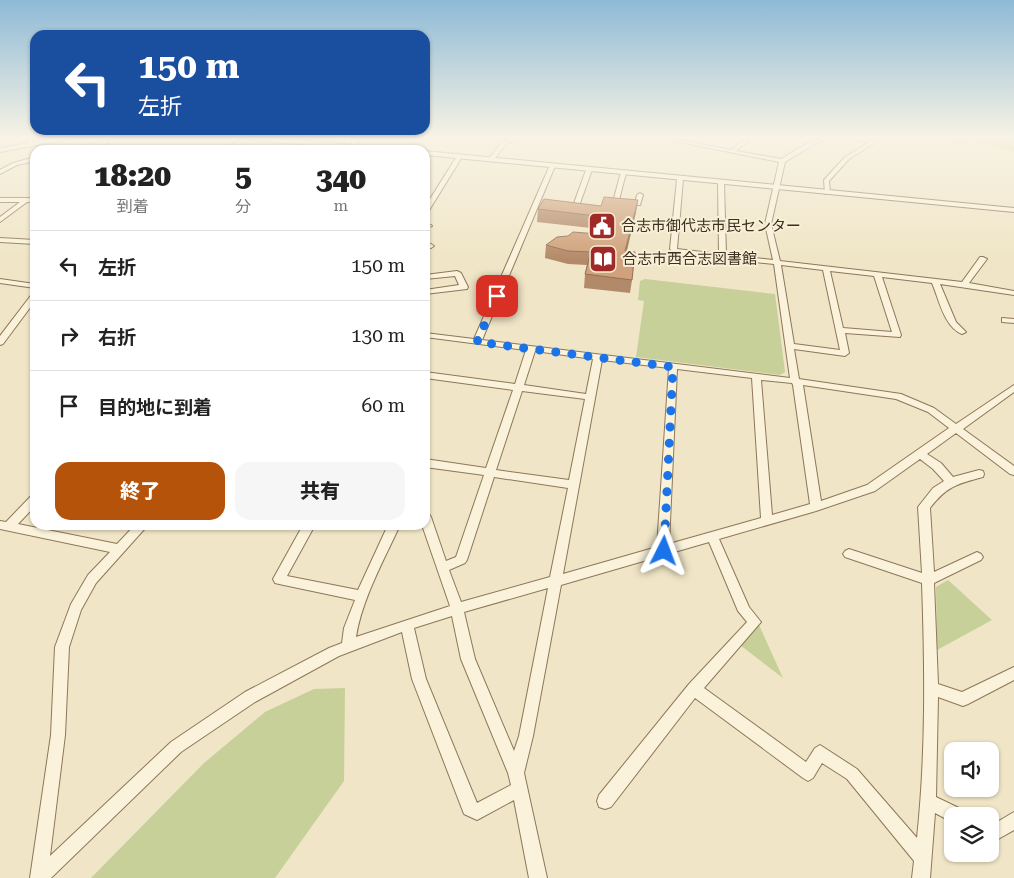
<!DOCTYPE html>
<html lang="ja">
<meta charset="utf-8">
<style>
:root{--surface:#fff;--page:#f6f6f6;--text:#222;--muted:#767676;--line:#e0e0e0;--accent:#b45309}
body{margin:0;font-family:"Roboto Serif","Noto Sans JP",serif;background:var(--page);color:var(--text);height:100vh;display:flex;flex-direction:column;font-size:19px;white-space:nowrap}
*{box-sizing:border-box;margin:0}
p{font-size:16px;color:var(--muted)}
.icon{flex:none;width:28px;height:28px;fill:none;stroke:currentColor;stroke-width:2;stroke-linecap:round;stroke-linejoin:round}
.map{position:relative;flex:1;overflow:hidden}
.side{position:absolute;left:30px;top:145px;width:400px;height:385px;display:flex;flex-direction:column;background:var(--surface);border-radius:15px;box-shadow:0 1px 4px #0004}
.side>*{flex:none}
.hud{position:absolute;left:30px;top:30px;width:400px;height:105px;border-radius:15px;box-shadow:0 1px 4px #0004;background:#1a4fa0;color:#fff;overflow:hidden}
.tools{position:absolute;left:944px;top:742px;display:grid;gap:10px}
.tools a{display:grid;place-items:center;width:55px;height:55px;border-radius:10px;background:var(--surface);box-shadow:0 1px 4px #0004;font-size:25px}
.pin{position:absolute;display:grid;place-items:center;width:42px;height:42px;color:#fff;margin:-21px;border-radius:10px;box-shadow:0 2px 8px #0006}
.me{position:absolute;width:55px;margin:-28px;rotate:3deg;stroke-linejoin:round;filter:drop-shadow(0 0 4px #0008)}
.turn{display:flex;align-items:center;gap:18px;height:105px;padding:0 25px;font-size:22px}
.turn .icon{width:65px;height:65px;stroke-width:2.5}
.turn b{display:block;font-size:35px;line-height:42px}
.eta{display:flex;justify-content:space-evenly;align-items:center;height:85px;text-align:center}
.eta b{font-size:30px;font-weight:800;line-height:35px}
.primary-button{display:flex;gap:10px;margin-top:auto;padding:10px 25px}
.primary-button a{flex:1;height:58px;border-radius:15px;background:var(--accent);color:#fff;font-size:20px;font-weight:800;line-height:58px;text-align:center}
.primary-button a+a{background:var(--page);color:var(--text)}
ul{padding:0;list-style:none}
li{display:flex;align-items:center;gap:15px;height:70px;padding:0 25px;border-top:1px solid var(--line)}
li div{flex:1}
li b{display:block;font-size:19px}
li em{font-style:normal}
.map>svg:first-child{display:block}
</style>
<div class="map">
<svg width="1014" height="878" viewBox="0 0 1014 878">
<rect width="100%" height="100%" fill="#f0e5c6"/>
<!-- green -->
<path fill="#c7d099" d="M 932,137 L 1014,138 L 1014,152 L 973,141 L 960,144 Z
M 645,279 L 775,294 L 785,372 L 780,375 L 636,357 L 644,301 L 638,300 L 640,281 Z
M 948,580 L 992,620 L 937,650 L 936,587 Z
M 759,625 L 783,678 L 740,645 Z
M 345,688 L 344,781 L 275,878 L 91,878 L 204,763 L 265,712 L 314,689 Z"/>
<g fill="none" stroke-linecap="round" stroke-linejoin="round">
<!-- minor casing -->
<g stroke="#8d775a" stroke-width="2">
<path id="minor" d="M 26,137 L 32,137 L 34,145 L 30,145 Z
M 245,137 L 252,137 L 229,150 L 222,150 Z
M 351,137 L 357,137 L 359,150 L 353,150 Z
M 519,137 L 527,137 L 506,144 L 493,161 L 489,161 L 488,160 L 502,142 Z
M 654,137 L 665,137 L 731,150 L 746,138 L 748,141 L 736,151 L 781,159 C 798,149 814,137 835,137 L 816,143 L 785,162 L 771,224 L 780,261 L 962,282 L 980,257 L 983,257 L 987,259 L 969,283 L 1014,291 L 1014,295 L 940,284 L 956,322 L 966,332 L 962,334 C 944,327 939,299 932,283 L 882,277 L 901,335 L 900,337 L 845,333 L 849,353 L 845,356 L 794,349 L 799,379 L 901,394 L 934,408 L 956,424 L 1014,385 L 1014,392 L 963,429 L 1014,466 L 1014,475 L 1010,474 L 956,433 L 927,454 L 941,463 L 953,477 L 979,470 L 983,471 L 984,474 L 983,477 C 957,484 947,486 930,508 L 934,572 L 977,552 L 981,554 L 983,557 L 981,560 L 934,583 L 938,684 L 962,692 L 1014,667 L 1014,680 L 968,704 L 963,706 L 938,697 L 936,797 L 963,810 L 965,816 L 952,816 L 952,822 L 935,813 L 930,878 L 912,878 L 914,861 L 847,779 L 822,763 L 813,778 L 808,781 L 803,778 L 695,698 L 611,807 L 605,809 L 599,807 L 597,801 L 599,795 L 689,684 L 747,622 L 738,611 L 709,542 L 561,585 L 533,736 L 524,773 L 547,878 L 529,878 L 514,800 L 477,820 L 464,814 L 412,679 L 402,632 L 339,656 L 255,702 L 181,752 L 51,878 L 30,878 L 51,735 L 55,647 L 71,604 L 88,575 L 110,552 L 0,529 L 0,521 L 6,522 L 31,496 L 35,495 L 35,506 L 18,524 L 117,544 L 135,525 L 148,525 L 96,583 L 81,610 L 69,647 L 65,735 L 50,856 L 171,742 L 245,692 L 329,648 L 342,643 L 344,628 L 355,600 L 279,584 L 275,583 L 273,579 L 303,525 L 315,525 L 287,576 L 358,590 L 388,525 L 400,525 C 384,560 362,599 356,637 L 450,606 L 422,525 L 425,525 L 425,513 L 429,514 L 431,517 L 446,561 L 456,557 L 484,475 L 425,467 L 425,459 L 486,468 L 513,390 L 425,378 L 425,372 L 515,384 L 526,350 L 425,337 L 425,333 L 474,339 L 550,165 L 555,166 L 482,340 L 790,378 L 774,264 L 675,253 L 670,249 L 677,179 L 680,177 L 683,179 L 677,249 L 719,254 L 718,183 L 721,181 L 724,183 L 726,255 L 773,260 L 765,224 L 779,162 ZM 781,265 L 823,270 L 840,350 L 794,344 ZM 830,271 L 874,276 L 892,332 L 843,328 ZM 535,351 L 593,359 L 586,394 L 524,385 ZM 602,360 L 669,368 L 657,547 L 563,574 ZM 677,369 L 752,378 L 761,518 L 669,544 ZM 761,380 L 792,383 L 793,385 L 810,504 L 772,515 ZM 803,385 L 896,399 L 928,412 L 949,428 L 867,485 L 821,501 ZM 522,391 L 585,399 L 569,480 L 496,470 ZM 920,459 L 933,469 L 944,481 L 933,488 L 918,507 L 922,573 L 849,549 L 845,551 L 843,554 L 845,557 L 922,583 C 925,668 926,753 917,838 L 857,769 L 820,745 L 815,748 L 806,762 L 704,688 L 761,622 L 749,607 L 719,539 L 816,511 L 875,491 ZM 494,477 L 568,488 L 550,577 L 461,602 L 449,570 L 465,563 L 467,560 ZM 548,588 L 519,736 L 514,751 L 475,659 L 464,612 ZM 452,616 L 461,659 L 508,773 L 511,785 L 477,803 L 426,679 L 414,628 Z
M 846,137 L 856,137 L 872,140 L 877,137 L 884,137 L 849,159 L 829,181 L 830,193 L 825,194 L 824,180 L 845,157 L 868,143 Z
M 106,140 L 108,141 L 108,143 L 79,150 L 69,150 Z
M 457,156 L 462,157 L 428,212 L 425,214 L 425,207 Z
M 35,157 L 35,161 L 17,165 L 0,174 L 0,170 L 13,163 Z
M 589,168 L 592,170 L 579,206 L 574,207 L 573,206 L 586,170 Z
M 621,172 L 626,173 L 619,200 L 635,202 L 637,195 L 640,193 L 643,195 L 640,205 L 616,204 L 613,202 Z
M 0,198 L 35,198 L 35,202 L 27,202 L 0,222 L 0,217 L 20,202 L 0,202 Z
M 425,224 L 431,225 L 432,226 L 425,228 Z
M 0,238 L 35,240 L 35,244 L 0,242 Z
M 425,244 L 431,244 L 434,246 L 431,248 L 425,248 Z
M 457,271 L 461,273 L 468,287 L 467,289 L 425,294 L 425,290 L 459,285 L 455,276 L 425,279 L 425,275 Z
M 0,279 L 35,284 L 35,288 L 0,283 Z
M 32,294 L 35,294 L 35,301 L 3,344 L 0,345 L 0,336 Z
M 1002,318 L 1014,319 L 1014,323 L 1002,322 Z
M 1014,812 L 1014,830 L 993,842 L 990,841 L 990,824 L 992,825 Z"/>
</g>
<!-- tertiary casing -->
<g stroke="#8d775a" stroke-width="2">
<path id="tertiary" d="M 66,137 L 80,137 L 0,152 L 0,148 Z
M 241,137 L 265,137 L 386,148 L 389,150 L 364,150 L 244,139 Z
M 425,151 L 1014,208 L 1014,212 L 425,155 Z"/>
</g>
<!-- minor -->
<use href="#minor" fill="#faf2da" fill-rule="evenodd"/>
<!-- tertiary -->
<use href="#tertiary" fill="#faf2da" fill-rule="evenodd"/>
</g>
<!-- wall -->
<path fill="#b38a69" d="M 538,209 L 636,212 L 627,251 L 632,280 L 630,293 L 584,288 L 585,274 L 587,265 L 568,264 L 545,258 L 546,245 L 598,234 L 600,229 L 537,222 Z"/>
<!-- shaded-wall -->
<path fill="#927155" d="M 638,200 L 636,212 L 623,264 L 625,251 Z"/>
<!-- building -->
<path fill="#d0a17a" stroke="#927155" d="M 604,197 L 638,200 L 625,251 L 635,252 L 632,280 L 585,274 L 591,252 L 568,251 L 546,245 L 557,237 L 568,236 L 573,232 L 598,234 L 604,217 L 538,209 L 544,199 L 601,206 Z"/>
<!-- sky -->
<linearGradient id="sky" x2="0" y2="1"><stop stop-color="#8ebad6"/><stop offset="0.53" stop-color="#f8f3e5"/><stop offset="1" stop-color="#f8f3e5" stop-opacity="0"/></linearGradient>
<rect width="1014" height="260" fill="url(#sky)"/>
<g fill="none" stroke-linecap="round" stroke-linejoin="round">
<!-- route -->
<path stroke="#1a73e8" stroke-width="9" stroke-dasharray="0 16.2" d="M 497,296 L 477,342 L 673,367 L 664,551"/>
</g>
<!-- icons -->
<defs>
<g id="civic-square" transform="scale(1.4375)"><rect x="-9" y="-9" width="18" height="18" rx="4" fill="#9f2a27" stroke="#f7efd6"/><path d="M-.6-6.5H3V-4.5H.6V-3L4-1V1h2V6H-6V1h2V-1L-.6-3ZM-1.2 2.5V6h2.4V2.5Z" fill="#fff"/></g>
<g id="library-square" transform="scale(1.4375)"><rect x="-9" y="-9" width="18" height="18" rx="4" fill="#9f2a27" stroke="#f7efd6"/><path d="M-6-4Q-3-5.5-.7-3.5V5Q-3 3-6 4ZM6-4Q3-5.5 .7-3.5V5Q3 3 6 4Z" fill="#fff"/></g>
</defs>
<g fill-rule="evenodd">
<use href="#civic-square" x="602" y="226"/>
<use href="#library-square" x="603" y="259"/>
</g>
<g text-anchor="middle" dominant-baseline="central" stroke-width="4" stroke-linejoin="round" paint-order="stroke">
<!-- far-poi labels -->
<g font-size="15" fill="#3d2e1f" stroke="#f7efd6" text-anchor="start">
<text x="621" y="226">合志市御代志市民センター</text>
<text x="622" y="259">合志市西合志図書館</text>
</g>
</g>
</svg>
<div class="tools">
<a><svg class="icon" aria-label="sound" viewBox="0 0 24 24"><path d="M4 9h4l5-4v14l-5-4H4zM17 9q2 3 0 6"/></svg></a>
<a><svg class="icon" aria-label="layers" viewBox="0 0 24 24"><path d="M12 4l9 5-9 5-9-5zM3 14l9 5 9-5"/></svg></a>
</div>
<div class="pin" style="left:497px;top:296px;background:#d93025"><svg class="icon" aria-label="arrive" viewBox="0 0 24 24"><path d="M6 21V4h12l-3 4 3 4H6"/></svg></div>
<svg class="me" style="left:664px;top:551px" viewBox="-20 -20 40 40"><path d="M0-17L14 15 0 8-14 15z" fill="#1a73e8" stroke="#fff" stroke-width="4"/></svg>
<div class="hud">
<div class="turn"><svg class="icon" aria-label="left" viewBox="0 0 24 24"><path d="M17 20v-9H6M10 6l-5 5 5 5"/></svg><div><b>150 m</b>左折</div></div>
</div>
<section class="side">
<div class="eta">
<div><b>18:20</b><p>到着</p></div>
<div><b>5</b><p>分</p></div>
<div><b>340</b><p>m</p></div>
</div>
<ul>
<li><svg class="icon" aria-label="left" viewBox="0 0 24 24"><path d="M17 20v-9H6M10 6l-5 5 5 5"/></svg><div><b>左折</b></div><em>150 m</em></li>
<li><svg class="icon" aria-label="right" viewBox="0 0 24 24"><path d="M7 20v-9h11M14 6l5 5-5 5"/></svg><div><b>右折</b></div><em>130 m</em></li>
<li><svg class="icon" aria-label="arrive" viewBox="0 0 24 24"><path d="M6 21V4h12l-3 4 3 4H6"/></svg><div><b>目的地に到着</b></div><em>60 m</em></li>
</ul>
<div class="primary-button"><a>終了</a><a>共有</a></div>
</section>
</div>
